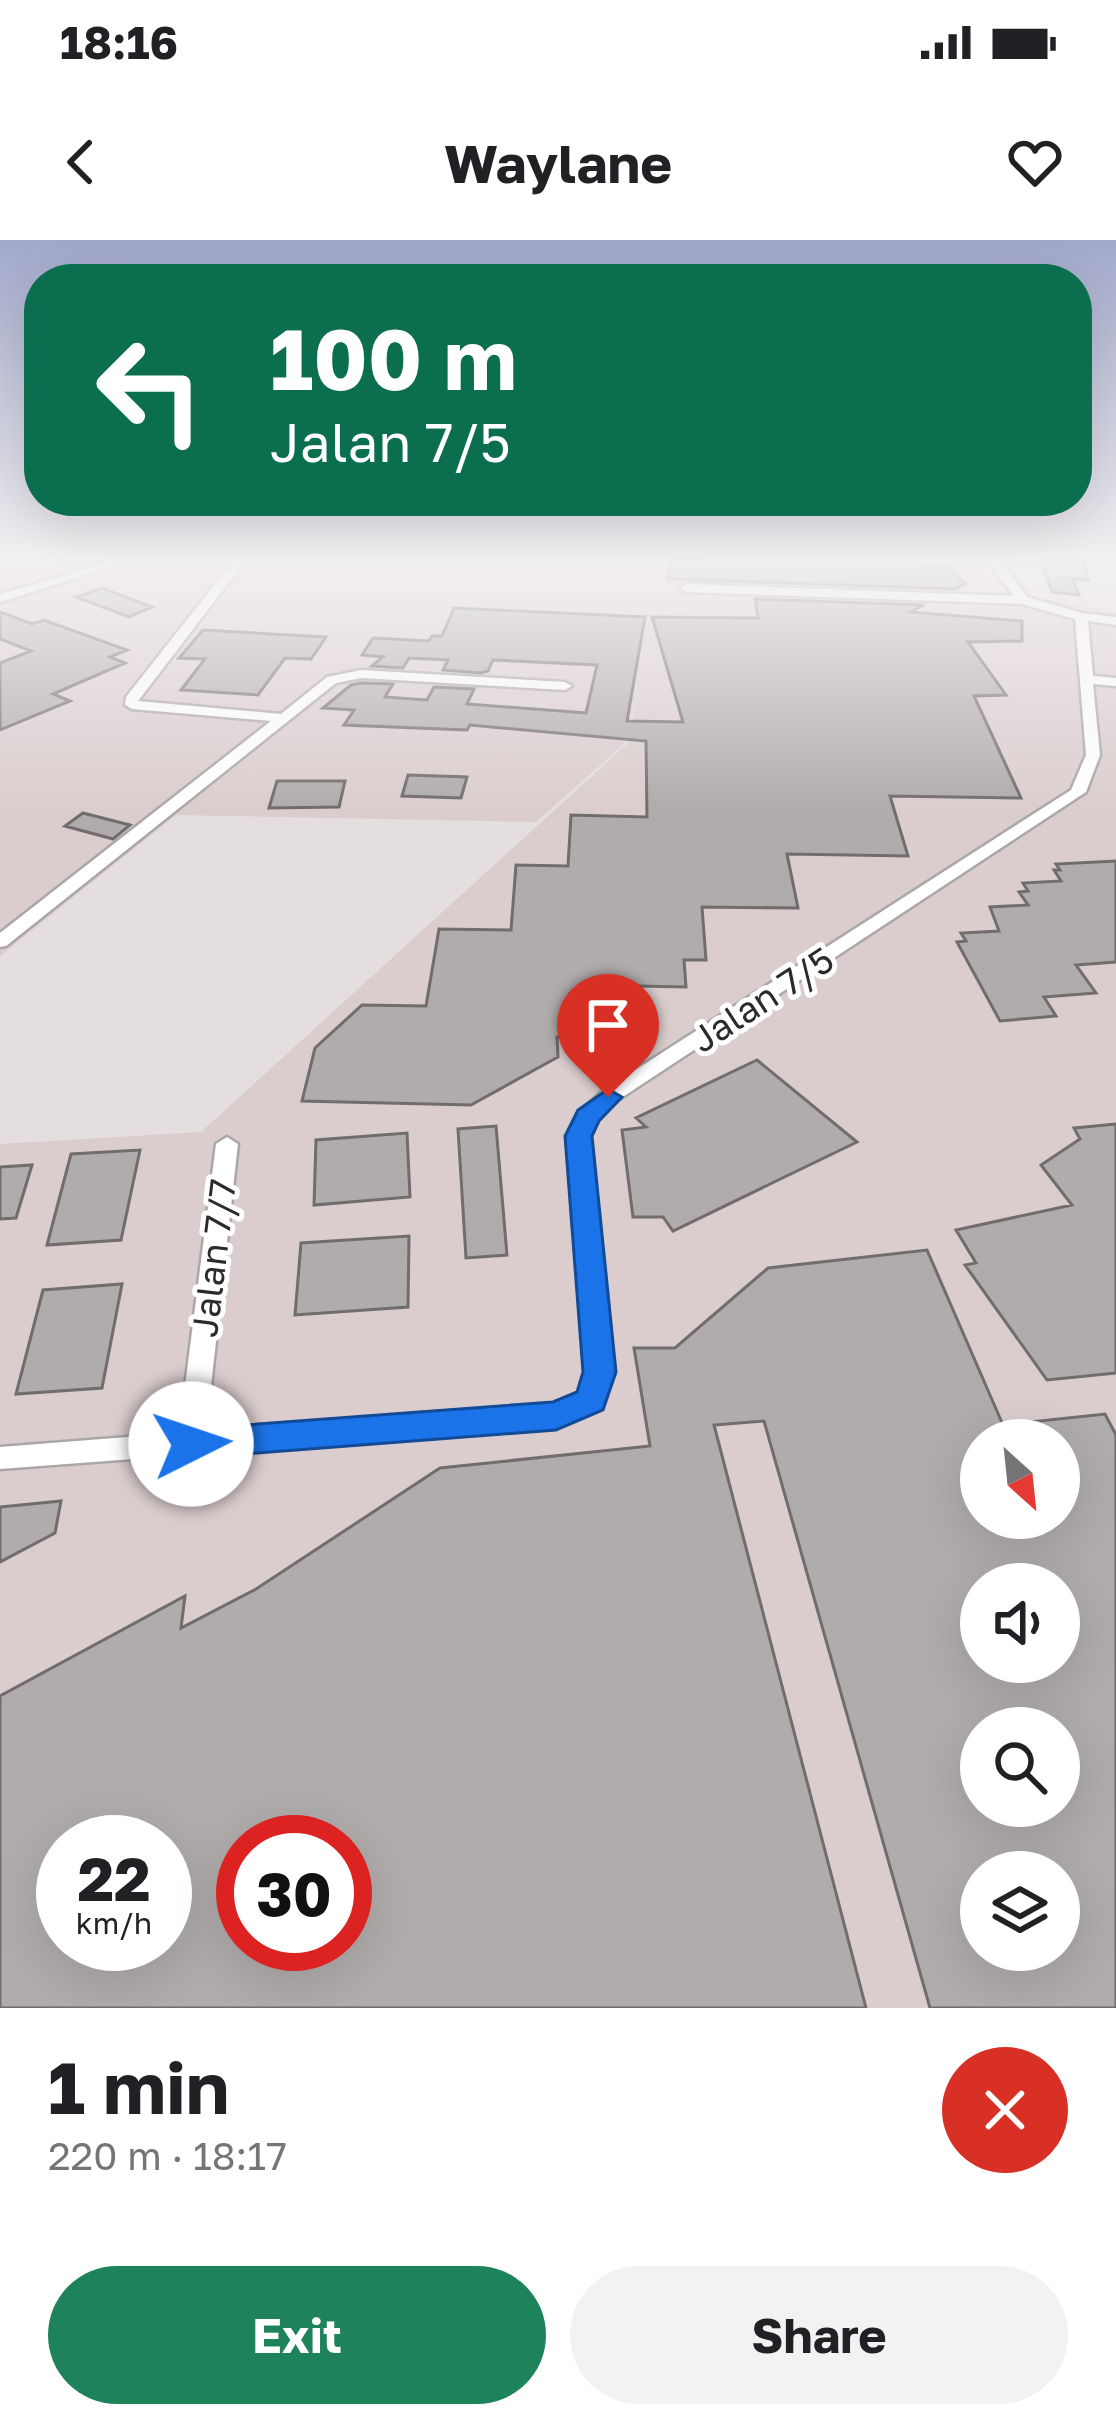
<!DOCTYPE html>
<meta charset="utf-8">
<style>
:root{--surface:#fff;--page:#f2f2f2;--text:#202124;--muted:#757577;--accent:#1e825b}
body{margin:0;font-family:"Golos Text",sans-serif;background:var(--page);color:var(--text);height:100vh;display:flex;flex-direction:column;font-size:45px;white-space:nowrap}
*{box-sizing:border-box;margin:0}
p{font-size:39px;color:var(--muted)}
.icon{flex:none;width:66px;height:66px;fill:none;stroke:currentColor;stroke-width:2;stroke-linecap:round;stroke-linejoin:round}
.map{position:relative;height:1768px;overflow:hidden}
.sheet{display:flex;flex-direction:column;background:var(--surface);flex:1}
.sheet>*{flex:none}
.banner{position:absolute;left:24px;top:24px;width:1068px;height:252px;border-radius:48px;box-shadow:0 12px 48px #0002;background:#0b6e4f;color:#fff;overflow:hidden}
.needle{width:78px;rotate:153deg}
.fabs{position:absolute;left:960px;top:1179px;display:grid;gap:24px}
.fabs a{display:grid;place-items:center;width:120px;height:120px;border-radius:50%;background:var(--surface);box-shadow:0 12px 48px #0002;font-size:60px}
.speed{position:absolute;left:36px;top:1575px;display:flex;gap:24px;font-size:60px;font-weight:700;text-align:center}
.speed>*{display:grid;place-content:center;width:156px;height:156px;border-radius:50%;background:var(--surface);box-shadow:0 12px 48px #0002;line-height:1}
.speed small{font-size:30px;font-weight:400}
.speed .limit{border:18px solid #d22;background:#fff;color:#111}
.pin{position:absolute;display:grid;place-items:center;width:102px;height:102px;color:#fff;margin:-123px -51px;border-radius:50% 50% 50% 0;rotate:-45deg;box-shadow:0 0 12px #0007}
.pin .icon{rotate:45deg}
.me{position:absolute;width:132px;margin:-66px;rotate:86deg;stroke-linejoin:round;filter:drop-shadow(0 0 9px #0008)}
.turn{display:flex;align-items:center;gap:42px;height:252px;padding:0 48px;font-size:54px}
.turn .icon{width:156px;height:156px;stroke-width:2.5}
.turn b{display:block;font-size:84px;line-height:102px}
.round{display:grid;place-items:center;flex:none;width:126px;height:126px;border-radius:63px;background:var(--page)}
.summary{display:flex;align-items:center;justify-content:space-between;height:204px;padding:0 48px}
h1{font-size:72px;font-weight:700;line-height:90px}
.button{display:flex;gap:24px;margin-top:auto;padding:24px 48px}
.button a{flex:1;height:138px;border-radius:72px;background:var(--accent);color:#fff;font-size:48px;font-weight:700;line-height:138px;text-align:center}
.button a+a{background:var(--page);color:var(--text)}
.status{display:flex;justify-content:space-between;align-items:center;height:84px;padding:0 60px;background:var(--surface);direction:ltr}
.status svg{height:33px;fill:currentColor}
header{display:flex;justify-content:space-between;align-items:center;height:156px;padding:0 48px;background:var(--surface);font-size:54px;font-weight:700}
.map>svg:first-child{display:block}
</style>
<div class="status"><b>18:16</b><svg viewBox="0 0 49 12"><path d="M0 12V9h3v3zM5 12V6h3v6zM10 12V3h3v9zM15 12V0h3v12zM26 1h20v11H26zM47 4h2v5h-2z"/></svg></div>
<header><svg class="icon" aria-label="back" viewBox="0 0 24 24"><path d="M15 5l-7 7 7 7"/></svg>Waylane<svg class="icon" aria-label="heart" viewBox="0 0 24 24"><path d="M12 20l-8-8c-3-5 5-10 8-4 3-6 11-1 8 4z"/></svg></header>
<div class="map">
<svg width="1116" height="1768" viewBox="0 0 1116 1768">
<rect width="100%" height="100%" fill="#e4dedf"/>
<!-- built -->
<path fill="#dbcdce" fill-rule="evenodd" d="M 0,320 L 663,320 L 659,344 L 665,320 L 975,322 L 1008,364 L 1045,376 L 1012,363 L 984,322 L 976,320 L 1005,320 L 1034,357 L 1116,372 L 1116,1768 L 0,1768 L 0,904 L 201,892 L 627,504 L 637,454 L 624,504 L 536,582 L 176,575 L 0,716 ZM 981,1200 L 1059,1200 L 1059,1278 L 981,1278 ZM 981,1344 L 1059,1344 L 1059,1422 L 981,1422 ZM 981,1488 L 1059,1488 L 1059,1566 L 981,1566 ZM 63,1602 L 165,1602 L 165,1704 L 63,1704 ZM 243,1602 L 345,1602 L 345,1704 L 243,1704 ZM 981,1632 L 1059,1632 L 1059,1710 L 981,1710 Z"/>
<!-- building -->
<path fill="#b1acac" stroke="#716d6d" stroke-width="3" fill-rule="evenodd" d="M 670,320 L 949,326 L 965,344 L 955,349 L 668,339 Z
M 1041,320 L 1083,320 L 1089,340 L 1072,339 L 1079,355 L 1052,352 Z
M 102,348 L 152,367 L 129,377 L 76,357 Z
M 755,359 L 924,365 L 910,372 L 1022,381 L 1022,401 L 968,402 L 1006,455 L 974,456 L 1021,558 L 890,556 L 908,616 L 787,614 L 798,668 L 702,667 L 706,720 L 684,720 L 686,747 L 585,745 L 584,797 L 557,797 L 558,817 L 471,865 L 302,861 L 315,808 L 362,765 L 426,766 L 439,689 L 511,690 L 516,625 L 568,626 L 571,575 L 647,577 L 646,501 L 470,485 L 467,490 L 344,485 L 354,470 L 323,468 L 351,445 L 361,443 L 393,444 L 385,457 L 427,460 L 434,447 L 474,449 L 467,464 L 586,473 L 597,425 L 493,420 L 488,431 L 481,433 L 443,430 L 448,420 L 409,418 L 403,428 L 372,426 L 383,417 L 362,415 L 373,398 L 429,401 L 432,396 L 442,396 L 454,368 L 645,377 L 627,481 L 683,482 L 652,377 L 758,378 Z
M 0,372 L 32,384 L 44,380 L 127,410 L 110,417 L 125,423 L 53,454 L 70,461 L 0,490 L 0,423 L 31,411 L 0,399 Z
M 203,390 L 326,397 L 311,419 L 285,418 L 258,455 L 181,450 L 205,419 L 179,418 Z
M 408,535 L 467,537 L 461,558 L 402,556 Z
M 277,541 L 345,541 L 339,567 L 269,568 Z
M 83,573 L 130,585 L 113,599 L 65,586 Z
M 1116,621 L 1116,722 L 1076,725 L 1096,753 L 1044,757 L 1056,776 L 1000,781 L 957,702 L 966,701 L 961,693 L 999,691 L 990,667 L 1028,665 L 1019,652 L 1028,651 L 1023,643 L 1061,641 L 1054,630 L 1060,630 L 1056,624 Z
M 757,820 L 857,902 L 673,991 L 663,977 L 633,977 L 622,890 L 646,887 L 636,878 Z
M 1116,884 L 1116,1133 L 1047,1140 L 965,1025 L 976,1023 L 956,990 L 1072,965 L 1041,925 L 1080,899 L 1074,888 Z
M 496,886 L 507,1015 L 466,1018 L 458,889 Z
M 407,893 L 410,957 L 314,965 L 316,900 Z
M 140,910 L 121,1000 L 47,1005 L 71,914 Z
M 32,925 L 16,978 L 0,979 L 0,927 Z
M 409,996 L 408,1067 L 295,1075 L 301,1003 Z
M 927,1010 L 1003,1185 L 1105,1174 L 1116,1195 L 1116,1768 L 930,1768 L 764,1181 L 714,1185 L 866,1768 L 0,1768 L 0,1456 L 185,1356 L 181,1388 L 256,1349 L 440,1228 L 650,1206 L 634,1108 L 675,1108 L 768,1028 ZM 981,1200 L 1059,1200 L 1059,1278 L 981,1278 ZM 981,1344 L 1059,1344 L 1059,1422 L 981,1422 ZM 981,1488 L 1059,1488 L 1059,1566 L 981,1566 ZM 63,1602 L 165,1602 L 165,1704 L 63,1704 ZM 243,1602 L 345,1602 L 345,1704 L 243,1704 ZM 981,1632 L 1059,1632 L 1059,1710 L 981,1710 Z
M 122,1044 L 102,1148 L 16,1154 L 43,1050 Z
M 61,1261 L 55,1293 L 0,1322 L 0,1267 Z"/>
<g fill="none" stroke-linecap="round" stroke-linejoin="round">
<!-- minor casing -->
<g stroke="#aca7a7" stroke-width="5">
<path id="minor" d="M 116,320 L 134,320 L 0,362 L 0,354 Z
M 234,320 L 246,320 L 138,461 L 281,474 L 327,437 L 361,430 L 565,442 L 572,446 L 565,450 L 361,438 L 336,443 L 6,706 L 0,707 L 0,693 L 271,481 L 132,469 L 125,465 L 126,457 Z
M 988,320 L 1000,320 L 1027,357 L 1082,373 L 1116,377 L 1116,385 L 1088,381 L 1093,436 L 1116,438 L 1116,446 L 1093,444 L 1100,515 L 1086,552 L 615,862 L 597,879 L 590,896 L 613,1132 L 600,1168 L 556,1187 L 0,1229 L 0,1207 L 179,1193 L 216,904 L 227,897 L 238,904 L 206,1191 L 554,1165 L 580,1154 L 587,1132 L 568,896 L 581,871 L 601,852 L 1071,550 L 1086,515 L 1075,379 L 1022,364 L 686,352 L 680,348 L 686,344 L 1014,356 Z"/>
</g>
<!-- minor -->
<use href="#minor" fill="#fff" fill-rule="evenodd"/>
</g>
<!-- sky -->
<linearGradient id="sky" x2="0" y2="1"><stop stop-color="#a1a8ca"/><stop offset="0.56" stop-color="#f3f0f1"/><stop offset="1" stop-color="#f3f0f1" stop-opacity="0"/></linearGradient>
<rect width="1116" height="568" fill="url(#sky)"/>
<!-- route -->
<path fill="#1a73e8" stroke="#114b97" stroke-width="3" d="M 608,849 L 622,857 L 599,881 L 592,896 L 616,1132 L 603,1170 L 556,1190 L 191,1218 L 179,1214 L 174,1204 L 179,1194 L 191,1189 L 553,1162 L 577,1152 L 583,1132 L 565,896 L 578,870 Z"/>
<g text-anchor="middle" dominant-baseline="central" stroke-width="10" stroke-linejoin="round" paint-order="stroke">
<!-- street labels -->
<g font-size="36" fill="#2c2a2a" stroke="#fff">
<text transform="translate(762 759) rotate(-33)">Jalan 7/5</text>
<text transform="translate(213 1018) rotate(-83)">Jalan 7/7</text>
</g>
</g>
</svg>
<div class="fabs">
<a><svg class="needle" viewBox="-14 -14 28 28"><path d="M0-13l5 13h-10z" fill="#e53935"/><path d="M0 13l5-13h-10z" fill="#757577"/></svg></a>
<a><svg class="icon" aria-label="sound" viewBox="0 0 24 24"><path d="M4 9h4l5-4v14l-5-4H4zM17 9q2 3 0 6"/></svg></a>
<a><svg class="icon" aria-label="search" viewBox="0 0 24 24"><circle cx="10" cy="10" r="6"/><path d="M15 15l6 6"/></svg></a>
<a><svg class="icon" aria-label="layers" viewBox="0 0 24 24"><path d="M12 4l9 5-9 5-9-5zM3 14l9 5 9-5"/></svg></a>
</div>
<div class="speed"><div>22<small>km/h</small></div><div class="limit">30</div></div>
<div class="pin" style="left:608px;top:857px;background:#d93025"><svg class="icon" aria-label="arrive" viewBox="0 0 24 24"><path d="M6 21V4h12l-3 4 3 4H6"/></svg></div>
<svg class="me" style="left:191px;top:1204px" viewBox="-20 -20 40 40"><circle r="19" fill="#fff"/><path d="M0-13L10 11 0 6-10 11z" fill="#1a73e8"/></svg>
<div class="banner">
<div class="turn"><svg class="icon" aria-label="left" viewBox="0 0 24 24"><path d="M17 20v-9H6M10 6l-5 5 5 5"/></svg><div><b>100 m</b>Jalan 7/5</div></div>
</div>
</div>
<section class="sheet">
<div class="summary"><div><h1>1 min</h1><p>220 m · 18:17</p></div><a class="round" style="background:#d93025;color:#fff"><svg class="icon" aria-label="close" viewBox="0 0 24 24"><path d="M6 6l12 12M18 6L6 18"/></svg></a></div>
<div class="button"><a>Exit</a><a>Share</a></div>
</section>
